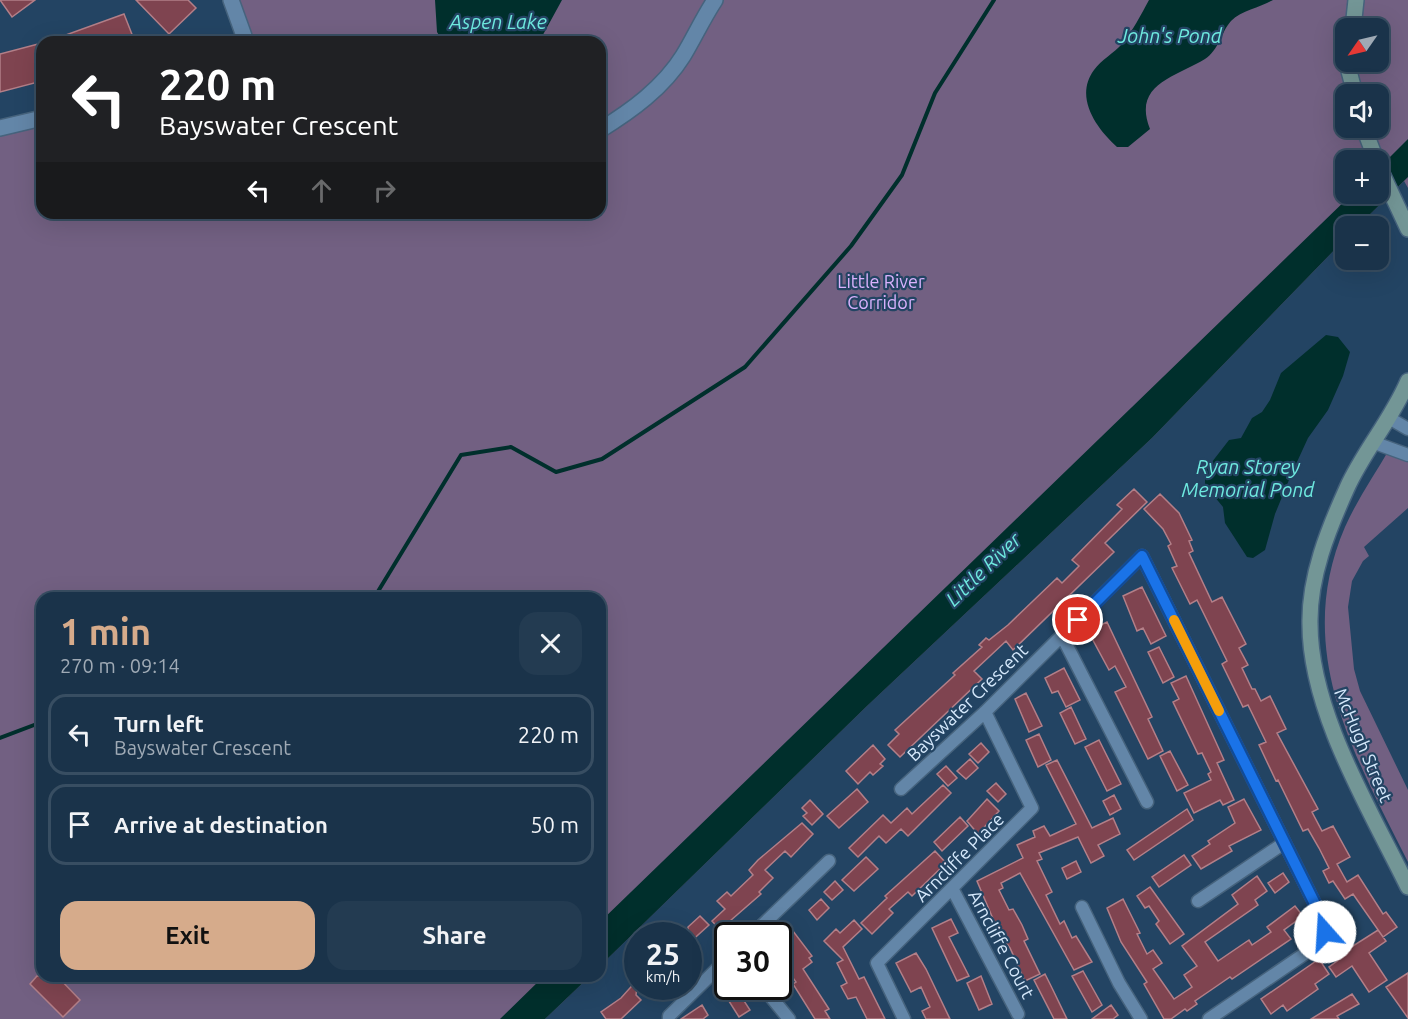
<!DOCTYPE html>
<meta charset="utf-8">
<style>
:root{--surface:#1a334a;--page:#233b51;--text:#f1f3f6;--muted:#9faab5;--line:#384e62;--accent:#d6ab8b}
body{margin:0;font-family:Ubuntu,sans-serif;background:var(--page);color:var(--text);height:100vh;display:flex;flex-direction:column;font-size:22px;white-space:nowrap}
*{box-sizing:border-box;margin:0}
p{font-size:20px;color:var(--muted)}
.icon{flex:none;width:33px;height:33px;fill:none;stroke:currentColor;stroke-width:2;stroke-linecap:round;stroke-linejoin:round}
.map{position:relative;flex:1;overflow:hidden}
.sheet{position:absolute;left:36px;top:592px;width:570px;height:390px;display:flex;flex-direction:column;background:var(--surface);border-radius:18px;box-shadow:0 6px 24px #0002,0 0 0 2px var(--line)}
.sheet>*{flex:none}
.top-card{position:absolute;left:36px;top:36px;width:570px;height:183px;border-radius:18px;box-shadow:0 6px 24px #0002,0 0 0 2px var(--line);background:#202124;color:#fff;overflow:hidden}
.needle{width:39px;rotate:236deg}
.tools{position:absolute;left:1335px;top:18px;display:grid;gap:12px}
.tools a{display:grid;place-items:center;width:54px;height:54px;border-radius:12px;background:var(--surface);box-shadow:0 6px 24px #0002,0 0 0 2px var(--line);font-size:30px}
.speed{position:absolute;left:624px;top:922px;display:flex;gap:12px;font-size:30px;font-weight:700;text-align:center}
.speed>*{display:grid;place-content:center;width:78px;height:78px;border-radius:50%;background:var(--surface);box-shadow:0 6px 24px #0002,0 0 0 2px var(--line);line-height:1}
.speed small{font-size:15px;font-weight:400}
.speed .limit{border:3px solid #111;border-radius:9px;background:#fff;color:#111}
.pin{position:absolute;display:grid;place-items:center;width:51px;height:51px;color:#fff;margin:-26px;border:3px solid #fff;border-radius:50%;box-shadow:0 2px 6px #0007}
.me{position:absolute;width:66px;margin:-33px;rotate:341deg;stroke-linejoin:round;filter:drop-shadow(0 0 4px #0008)}
.turn{display:flex;align-items:center;gap:21px;height:126px;padding:0 24px;font-size:27px}
.turn .icon{width:78px;height:78px;stroke-width:2.5}
.turn b{display:block;font-size:42px;line-height:51px}
.lanes{display:flex;align-items:center;height:57px;padding:0 24px;background:#0003;justify-content:center;gap:30px;direction:ltr}
.lanes .off{opacity:.35}
.round{display:grid;place-items:center;flex:none;width:63px;height:63px;border-radius:18px;background:var(--page)}
.overview{display:flex;align-items:center;justify-content:space-between;height:102px;padding:0 24px}
h1{font-size:36px;font-weight:600;line-height:45px;color:var(--accent)}
.cta{display:flex;gap:12px;margin-top:auto;padding:12px 24px}
.cta a{flex:1;height:69px;border-radius:18px;background:var(--accent);color:#111;font-size:24px;font-weight:600;line-height:69px;text-align:center}
.cta a+a{background:var(--page);color:var(--text)}
ul{padding:0;list-style:none}
li{display:flex;align-items:center;gap:18px;height:81px;margin:0 12px 9px;padding:0 12px;border:3px solid var(--line);border-radius:18px}
li div{flex:1}
li b{display:block;font-size:22px}
li em{font-style:normal}
.map>svg:first-child{display:block}
</style>
<div class="map">
<svg width="1408" height="1019" viewBox="0 0 1408 1019">
<rect width="100%" height="100%" fill="#234463"/>
<!-- green -->
<path fill="#726082" fill-rule="evenodd" d="M 231,0 L 1408,0 L 1408,188 L 1404,181 L 1358,226 L 1346,226 L 1345,239 L 1152,438 L 867,706 L 600,966 L 600,598 L 42,598 L 42,976 L 589,977 L 545,1019 L 0,1019 L 0,128 L 42,118 L 42,213 L 600,213 L 600,42 L 243,42 ZM 1346,28 L 1378,28 L 1378,62 L 1346,62 ZM 1346,94 L 1378,94 L 1378,128 L 1346,128 ZM 1346,160 L 1378,160 L 1378,194 L 1346,194 Z
M 1390,448 L 1408,455 L 1408,508 L 1364,547 L 1369,556 L 1363,561 L 1352,581 L 1348,607 L 1354,669 L 1360,691 L 1408,790 L 1408,862 C 1354,754 1292,650 1345,527 C 1357,500 1375,474 1390,448 Z"/>
<!-- water -->
<path fill="#002f2c" d="M 435,0 L 562,0 L 539,42 L 443,42 L 437,32 Z
M 1149,0 L 1273,0 C 1260,8 1242,10 1231,21 C 1221,32 1219,50 1205,59 C 1176,77 1132,84 1150,129 L 1128,147 L 1117,147 C 1096,128 1074,97 1094,70 C 1101,60 1114,53 1122,44 C 1133,30 1141,15 1149,0 Z
M 1408,139 L 1408,177 L 1358,226 L 1346,226 L 1345,239 L 1152,438 L 867,706 L 600,966 L 600,922 L 1352,194 L 1378,194 L 1379,168 Z
M 1326,335 L 1338,337 L 1350,352 L 1343,376 L 1328,410 L 1308,438 L 1291,475 L 1275,514 L 1265,550 L 1253,558 L 1247,557 L 1225,523 L 1223,507 L 1205,485 L 1205,471 L 1229,440 L 1241,438 L 1252,418 L 1262,412 L 1270,400 L 1281,373 Z
M 543,977 L 589,977 L 545,1019 L 500,1019 Z"/>
<g fill="none" stroke-linecap="round" stroke-linejoin="round">
<!-- stream -->
<path stroke="#002f2c" stroke-width="4" d="M 374,598 L 461,455 L 511,447 L 556,472 L 602,459 L 745,367 L 851,246 L 902,175 L 935,93 L 994,0
M 0,738 L 42,722"/>
</g>
<!-- building -->
<path fill="#7f4450" stroke="#b37f88" stroke-width="1.5" d="M 0,0 L 35,0 L 12,17 Z
M 136,0 L 188,0 L 196,8 L 169,34 Z
M 124,14 L 135,42 L 50,42 L 49,41 Z
M 42,43 L 42,81 L 0,92 L 0,54 Z
M 1134,489 L 1147,502 L 1105,543 L 1114,552 L 1013,650 L 1006,641 L 974,671 L 982,679 L 900,757 L 888,745 L 899,734 L 895,730 L 955,675 L 953,673 L 982,647 L 979,645 L 986,638 L 989,640 L 1008,625 L 1057,578 L 1062,583 L 1079,566 L 1072,560 L 1122,509 L 1117,505 Z
M 1160,494 L 1179,513 L 1192,540 L 1189,541 L 1193,551 L 1189,553 L 1212,602 L 1222,597 L 1246,644 L 1239,648 L 1248,665 L 1242,668 L 1252,689 L 1255,689 L 1261,701 L 1270,696 L 1286,729 L 1277,733 L 1318,809 L 1312,812 L 1322,831 L 1333,826 L 1350,857 L 1337,864 L 1347,882 L 1358,875 L 1383,914 L 1386,912 L 1397,927 L 1383,937 L 1353,894 L 1345,899 L 1333,881 L 1329,883 L 1323,871 L 1329,868 L 1319,848 L 1308,829 L 1303,831 L 1278,780 L 1276,781 L 1259,745 L 1266,742 L 1248,705 L 1243,707 L 1222,664 L 1227,661 L 1197,600 L 1190,604 L 1172,568 L 1177,566 L 1168,546 L 1171,544 L 1163,529 L 1144,509 Z
M 1142,587 L 1166,636 L 1151,644 L 1143,628 L 1137,631 L 1123,596 Z
M 1107,622 L 1152,717 L 1148,719 L 1163,751 L 1148,759 L 1115,692 L 1126,687 L 1115,666 L 1109,670 L 1088,631 Z
M 1159,647 L 1174,677 L 1163,683 L 1148,652 Z
M 1064,668 L 1080,700 L 1066,707 L 1058,691 L 1052,693 L 1045,678 Z
M 1186,676 L 1224,760 L 1217,763 L 1234,800 L 1223,805 L 1220,800 L 1194,813 L 1184,793 L 1211,780 L 1208,774 L 1211,772 L 1202,753 L 1198,754 L 1173,702 L 1179,699 L 1171,683 Z
M 1026,693 L 1042,726 L 1029,732 L 1015,699 Z
M 1071,707 L 1086,739 L 1075,744 L 1060,713 Z
M 1039,734 L 1051,760 L 1038,767 L 1026,740 Z
M 1099,740 L 1121,784 L 1107,791 L 1085,747 Z
M 981,743 L 989,752 L 978,763 L 969,754 Z
M 873,745 L 885,759 L 880,764 L 883,766 L 873,775 L 870,772 L 858,784 L 846,771 Z
M 1170,751 L 1188,785 L 1177,791 L 1160,756 Z
M 970,759 L 978,768 L 966,779 L 957,771 Z
M 1057,760 L 1092,828 L 1113,818 L 1120,834 L 1098,845 L 1104,856 L 1091,863 L 1078,837 L 1039,853 L 1042,859 L 1037,861 L 1052,892 L 1046,895 L 1060,924 L 1064,921 L 1072,938 L 1076,936 L 1092,962 L 1074,970 L 1020,873 L 1001,883 L 1003,888 L 999,890 L 1009,910 L 1013,909 L 1022,925 L 1028,939 L 1024,941 L 1040,974 L 1025,981 L 1010,948 L 999,933 L 977,881 L 1023,858 L 1017,845 L 1035,837 L 1033,831 L 1044,826 L 1050,836 L 1076,824 L 1046,765 Z
M 946,766 L 957,778 L 948,786 L 937,774 Z
M 996,783 L 1006,794 L 998,802 L 987,791 Z
M 943,785 L 951,793 L 908,836 L 901,829 L 886,843 L 879,836 L 858,857 L 849,848 L 883,815 L 891,823 L 907,808 L 912,814 Z
M 857,789 L 868,802 L 839,828 L 827,816 Z
M 1114,795 L 1121,809 L 1110,815 L 1103,801 Z
M 987,799 L 999,811 L 978,834 L 967,821 Z
M 1244,799 L 1261,830 L 1229,846 L 1232,851 L 1201,869 L 1192,856 L 1210,844 L 1208,841 L 1235,823 L 1228,807 Z
M 810,800 L 823,814 L 812,825 L 803,816 L 807,813 L 802,808 Z
M 1187,809 L 1193,820 L 1134,860 L 1127,850 Z
M 960,817 L 968,826 L 942,851 L 934,842 Z
M 802,823 L 813,834 L 791,857 L 785,851 L 765,870 L 773,878 L 759,892 L 761,894 L 730,921 L 733,924 L 723,933 L 712,921 L 725,909 L 717,901 L 727,892 L 731,896 L 753,875 L 749,870 L 758,860 Z
M 935,851 L 946,863 L 912,896 L 908,892 L 889,909 L 893,913 L 872,934 L 861,923 L 887,898 L 885,896 Z
M 1184,855 L 1191,865 L 1159,887 L 1152,877 Z
M 866,857 L 878,869 L 854,891 L 842,880 Z
M 1076,861 L 1081,872 L 1067,879 L 1062,868 Z
M 1283,873 L 1289,882 L 1275,893 L 1268,883 Z
M 1257,876 L 1267,891 L 1255,900 L 1258,905 L 1205,942 L 1218,961 L 1249,940 L 1252,945 L 1271,932 L 1267,927 L 1295,906 L 1303,916 L 1284,930 L 1291,939 L 1232,979 L 1230,977 L 1211,990 L 1195,1001 L 1197,1004 L 1187,1011 L 1185,1009 L 1171,1019 L 1164,1019 L 1144,984 L 1147,982 L 1121,942 L 1107,908 L 1123,899 L 1140,933 L 1137,934 L 1147,954 L 1153,950 L 1162,963 L 1153,969 L 1174,999 L 1192,987 L 1184,975 L 1197,966 L 1182,946 L 1238,904 L 1232,895 Z
M 835,881 L 843,890 L 832,900 L 824,892 Z
M 1150,887 L 1184,934 L 1170,944 L 1156,924 L 1159,921 L 1149,906 L 1145,908 L 1137,896 Z
M 821,899 L 829,908 L 817,920 L 809,910 Z
M 700,916 L 709,925 L 688,944 L 688,927 Z
M 951,919 L 958,933 L 949,937 L 969,976 L 957,981 L 932,928 Z
M 854,920 L 862,929 L 843,947 L 859,979 L 864,977 L 885,1019 L 867,1019 L 856,997 L 848,999 L 841,986 L 847,983 L 837,963 L 843,960 L 824,941 L 836,929 L 840,933 Z
M 779,926 L 788,935 L 793,931 L 812,956 L 809,958 L 812,962 L 803,969 L 829,1009 L 825,1011 L 830,1019 L 815,1019 L 793,984 L 796,982 L 778,957 L 778,936 L 771,933 Z
M 1378,930 L 1386,941 L 1369,953 L 1387,980 L 1369,992 L 1352,966 L 1336,977 L 1329,967 L 1347,954 L 1345,951 Z
M 916,953 L 926,969 L 950,1019 L 926,1019 L 922,1011 L 930,1007 L 921,987 L 911,992 L 896,963 Z
M 1319,959 L 1329,974 L 1315,984 L 1318,989 L 1287,1011 L 1283,1005 L 1271,1014 L 1261,999 Z
M 1083,971 L 1102,1005 L 1092,1012 L 1072,976 Z
M 1408,973 L 1408,1018 L 1386,987 Z
M 1045,974 L 1052,988 L 1067,1019 L 1054,1019 L 1034,980 Z
M 37,976 L 57,976 L 80,1000 L 63,1017 L 30,984 Z
M 981,976 L 992,1004 L 979,1010 L 967,983 Z
M 638,979 L 636,995 L 641,1000 L 621,1019 L 606,1019 L 601,1012 L 621,998 Z
M 720,987 L 735,987 L 750,1010 L 739,1017 Z
M 1352,994 L 1359,1004 L 1337,1016 L 1339,1019 L 1311,1019 Z
M 702,1005 L 708,1015 L 703,1019 L 681,1019 Z
M 1111,1005 L 1118,1015 L 1113,1019 L 1092,1019 Z"/>
<g fill="none" stroke-linecap="round" stroke-linejoin="round">
<!-- minor casing -->
<g stroke="#46637d" stroke-width="15">
<path id="minor" d="M 1389,418 L 1408,429
M 1375,443 L 1408,455
M 1062,636 L 1147,802
M 901,789 L 985,712 L 1142,556 L 1321,916 L 1325,932 L 1319,944 L 1209,1019
M 953,890 L 1018,1014
M 1198,901 L 1284,843
M 1082,907 L 1119,983 L 1141,1019
M 751,936 L 829,861
M 763,987 L 789,1019
M 669,1019 L 669,1016 L 728,958
M 904,1019 L 877,963 L 1032,808 L 985,712"/>
</g>
<!-- tertiary casing -->
<g stroke="#46637d" stroke-width="18">
<path id="tertiary" d="M 231,0 L 244,36 L 243,42
M 0,128 L 42,118
M 600,130 C 631,111 663,88 683,56 C 694,38 703,18 715,0"/>
</g>
<!-- secondary casing -->
<g stroke="#46637d" stroke-width="18">
<path id="secondary" d="M 1353,28 L 1356,0
M 1350,62 L 1349,71 L 1355,94
M 1364,128 L 1376,160
M 1378,165 L 1408,229
M 1408,381 C 1392,419 1363,452 1347,488 C 1328,530 1309,577 1310,624 C 1310,712 1370,809 1408,887"/>
</g>
<!-- minor -->
<use href="#minor" stroke="#6386a8" stroke-width="12"/>
<!-- tertiary -->
<use href="#tertiary" stroke="#6386a8" stroke-width="15"/>
<!-- secondary -->
<use href="#secondary" stroke="#739696" stroke-width="15"/>
</g>
<g fill="none" stroke-linecap="round" stroke-linejoin="round">
<!-- route casing -->
<g stroke="#114b97" stroke-width="15">
<path id="route" d="M 1078,620 L 1142,556 L 1321,916 L 1325,932"/>
</g>
<!-- route -->
<use href="#route" stroke="#1a73e8" stroke-width="10"/>
<!-- slow -->
<path stroke="#f59e0b" stroke-width="10" d="M 1174,620 L 1219,711"/>
</g>
<g text-anchor="middle" dominant-baseline="central" stroke-width="4.5" stroke-linejoin="round" paint-order="stroke">
<!-- park labels -->
<g font-size="18" fill="#dab2fd" stroke="#234463">
<text x="881" y="281">Little River<tspan x="881" dy="21">Corridor</tspan></text>
</g>
<!-- street labels -->
<g font-size="18" fill="#d6e9fc" stroke="#234463">
<text transform="translate(967 702) rotate(-44)">Bayswater Crescent</text>
<text transform="translate(1364 745) rotate(67)">McHugh Street</text>
<text transform="translate(959 857) rotate(-45)">Arncliffe Place</text>
<text transform="translate(1002 944) rotate(62)">Arncliffe Court</text>
</g>
<!-- water labels -->
<g font-size="20" font-style="italic" fill="#6ee9df" stroke="#234463">
<text x="498" y="21">Aspen Lake</text>
<text x="1170" y="35">John's Pond</text>
<text x="1248" y="466">Ryan Storey<tspan x="1248" dy="23">Memorial Pond</tspan></text>
<text transform="translate(983 569) rotate(-44)">Little River</text>
</g>
</g>
</svg>
<div class="tools">
<a><svg class="needle" viewBox="-14 -14 28 28"><path d="M0-13l5 13h-10z" fill="#e53935"/><path d="M0 13l5-13h-10z" fill="#9faab5"/></svg></a>
<a><svg class="icon" aria-label="sound" viewBox="0 0 24 24"><path d="M4 9h4l5-4v14l-5-4H4zM17 9q2 3 0 6"/></svg></a>
<a>+</a>
<a>−</a>
</div>
<div class="speed"><div>25<small>km/h</small></div><div class="limit">30</div></div>
<div class="pin" style="left:1078px;top:620px;background:#d93025"><svg class="icon" aria-label="arrive" viewBox="0 0 24 24"><path d="M6 21V4h12l-3 4 3 4H6"/></svg></div>
<svg class="me" style="left:1325px;top:932px" viewBox="-20 -20 40 40"><circle r="19" fill="#fff"/><path d="M0-13L10 11 0 6-10 11z" fill="#1a73e8"/></svg>
<div class="top-card">
<div class="turn"><svg class="icon" aria-label="left" viewBox="0 0 24 24"><path d="M17 20v-9H6M10 6l-5 5 5 5"/></svg><div><b>220 m</b>Bayswater Crescent</div></div>
<div class="lanes"><svg class="icon" aria-label="left" viewBox="0 0 24 24"><path d="M17 20v-9H6M10 6l-5 5 5 5"/></svg><svg class="icon off" aria-label="ahead" viewBox="0 0 24 24"><path d="M12 20V5M6 11l6-6 6 6"/></svg><svg class="icon off" aria-label="right" viewBox="0 0 24 24"><path d="M7 20v-9h11M14 6l5 5-5 5"/></svg></div>
</div>
<section class="sheet">
<div class="overview"><div><h1>1 min</h1><p>270 m · 09:14</p></div><a class="round"><svg class="icon" aria-label="close" viewBox="0 0 24 24"><path d="M6 6l12 12M18 6L6 18"/></svg></a></div>
<ul>
<li><svg class="icon" aria-label="left" viewBox="0 0 24 24"><path d="M17 20v-9H6M10 6l-5 5 5 5"/></svg><div><b>Turn left</b><p>Bayswater Crescent</p></div><em>220 m</em></li>
<li><svg class="icon" aria-label="arrive" viewBox="0 0 24 24"><path d="M6 21V4h12l-3 4 3 4H6"/></svg><div><b>Arrive at destination</b></div><em>50 m</em></li>
</ul>
<div class="cta"><a>Exit</a><a>Share</a></div>
</section>
</div>
